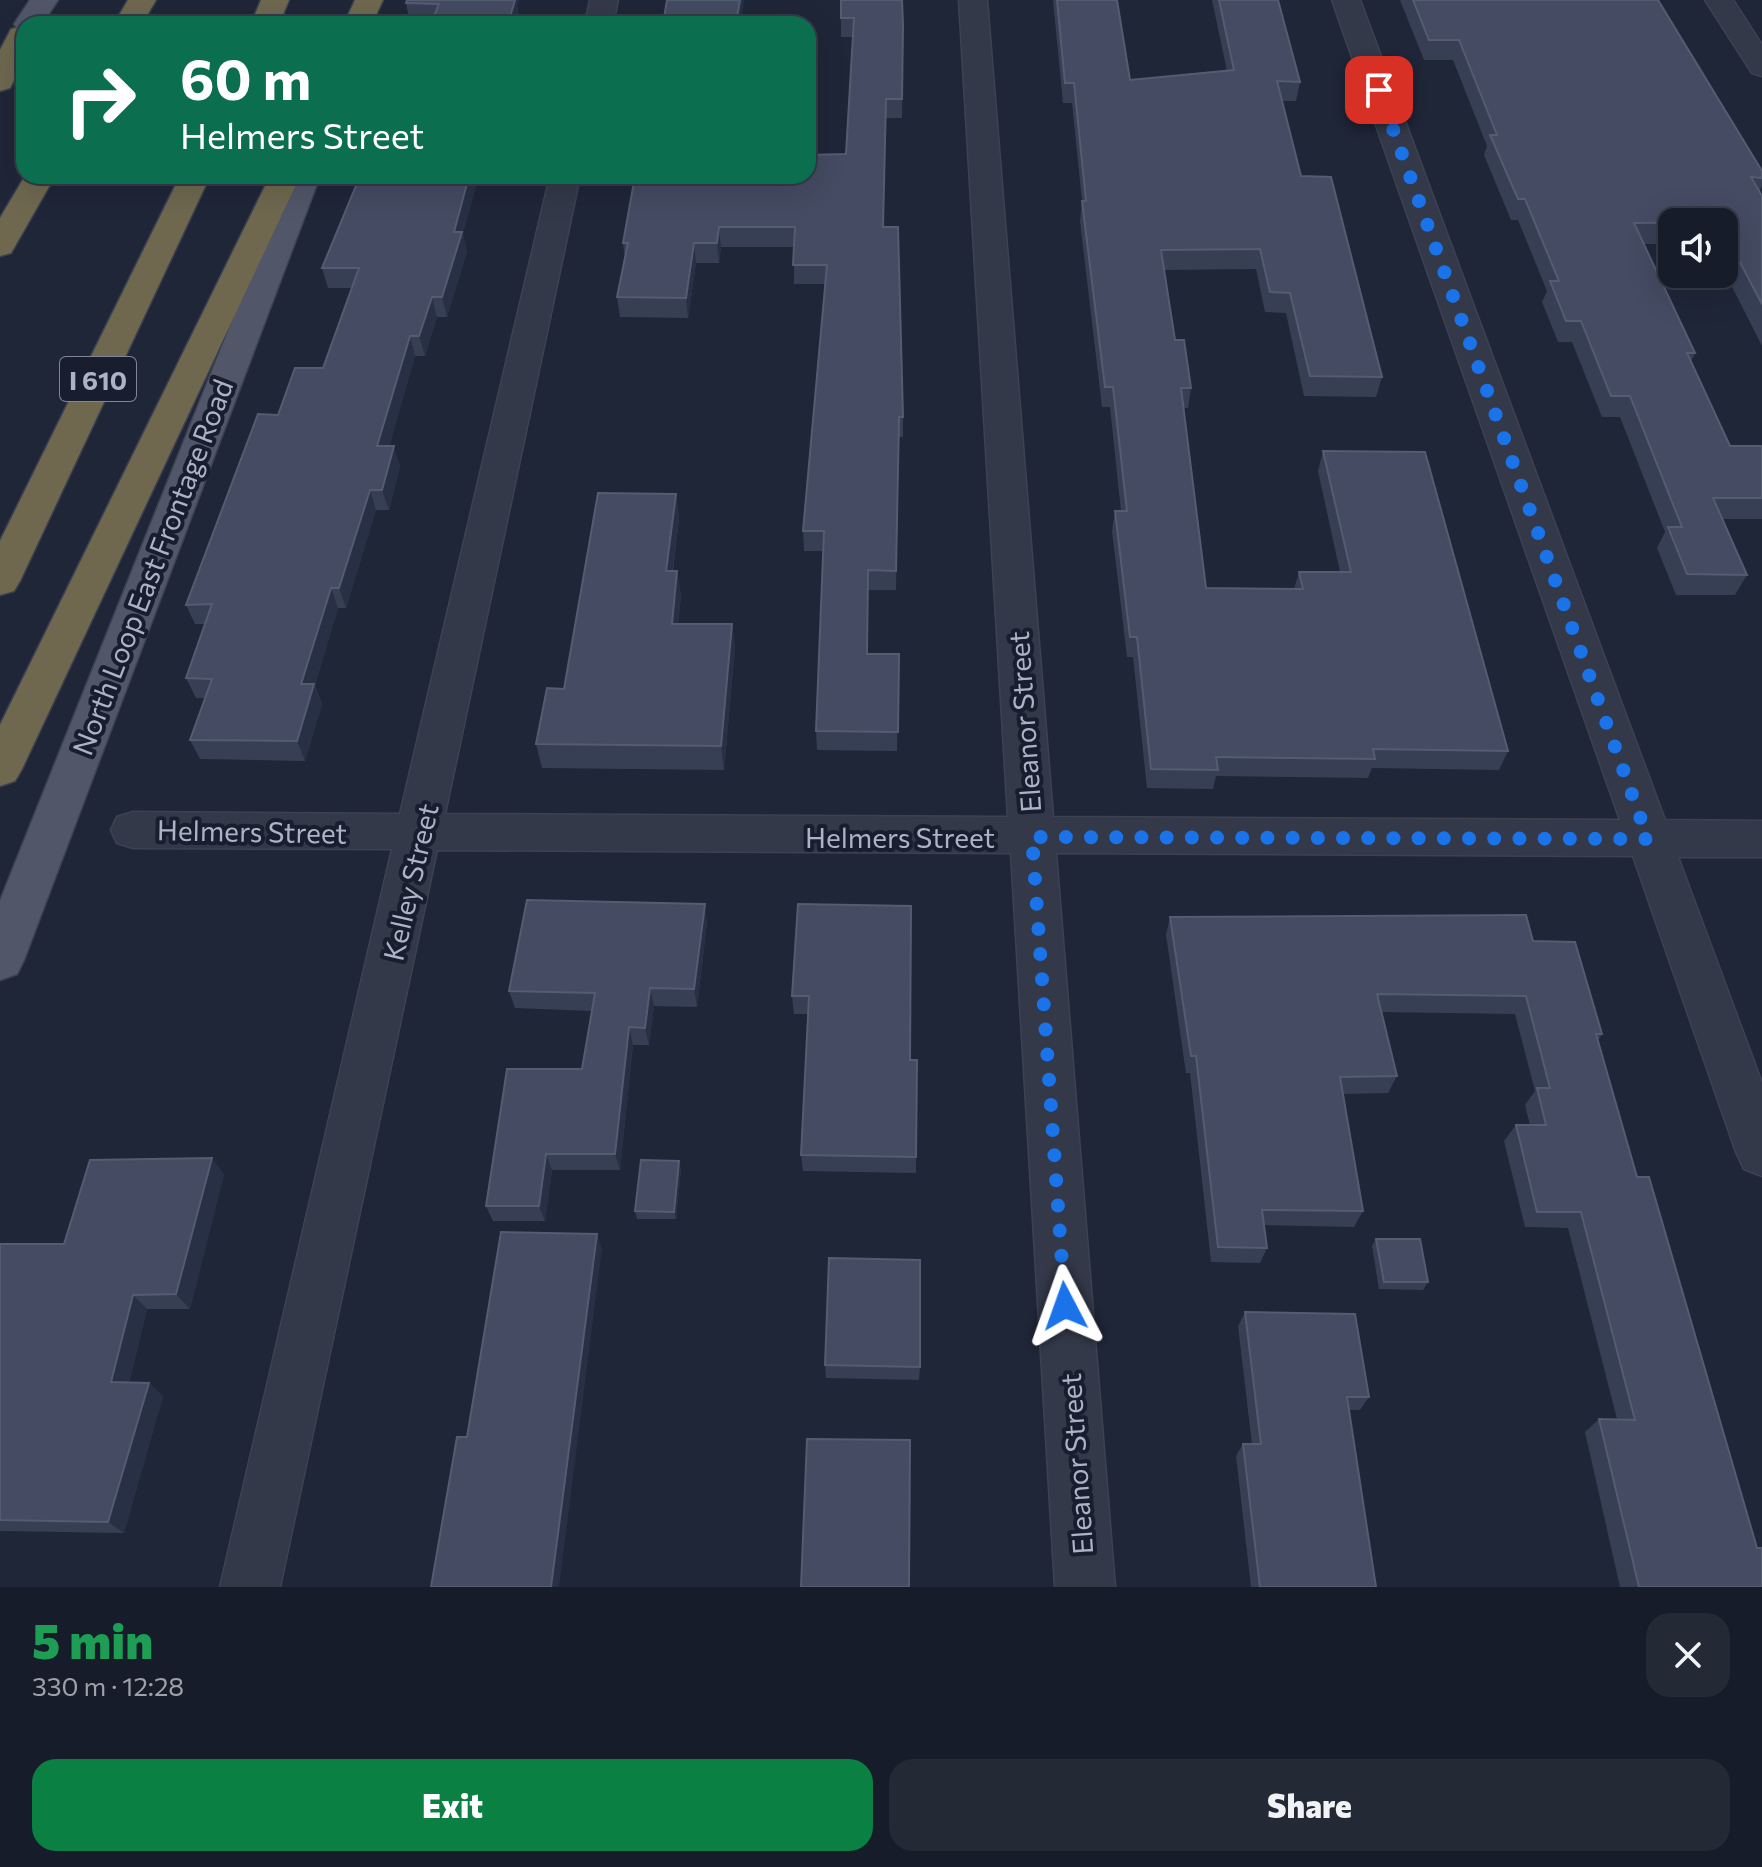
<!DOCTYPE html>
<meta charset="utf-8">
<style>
:root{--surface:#171c2a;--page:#242936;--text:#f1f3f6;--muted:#9ea1a8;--line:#363a47;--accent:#0b8043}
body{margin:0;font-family:Commissioner,sans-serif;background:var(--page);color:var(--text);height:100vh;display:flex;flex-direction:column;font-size:30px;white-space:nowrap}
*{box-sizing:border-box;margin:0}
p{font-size:26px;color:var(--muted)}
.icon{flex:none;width:44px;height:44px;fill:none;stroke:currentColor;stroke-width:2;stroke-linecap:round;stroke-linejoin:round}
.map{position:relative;height:1587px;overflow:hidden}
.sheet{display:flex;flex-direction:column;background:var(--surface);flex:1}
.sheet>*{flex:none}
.hud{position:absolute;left:16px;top:16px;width:800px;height:168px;border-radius:24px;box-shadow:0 8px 32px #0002,0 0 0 2px var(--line);background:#0b6e4f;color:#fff;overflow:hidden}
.controls{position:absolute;left:1658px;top:208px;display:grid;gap:16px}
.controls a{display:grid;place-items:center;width:80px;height:80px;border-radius:16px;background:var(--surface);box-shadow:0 8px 32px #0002,0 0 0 2px var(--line);font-size:40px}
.pin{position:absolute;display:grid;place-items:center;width:68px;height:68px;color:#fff;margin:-34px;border-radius:16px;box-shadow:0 4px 12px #0006}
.me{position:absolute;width:88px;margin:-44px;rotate:356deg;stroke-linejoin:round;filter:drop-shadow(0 0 6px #0008)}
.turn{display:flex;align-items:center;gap:28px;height:168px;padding:0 32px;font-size:36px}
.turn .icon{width:104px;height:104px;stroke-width:2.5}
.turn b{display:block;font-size:56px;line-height:68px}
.round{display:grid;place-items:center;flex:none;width:84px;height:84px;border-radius:24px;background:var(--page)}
.overview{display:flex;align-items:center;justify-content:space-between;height:136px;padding:0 32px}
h1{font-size:48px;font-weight:800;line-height:60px;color:#1e9e55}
.cta{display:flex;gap:16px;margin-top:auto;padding:16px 32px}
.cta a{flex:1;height:92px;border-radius:24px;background:var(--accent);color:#fff;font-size:32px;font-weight:800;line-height:92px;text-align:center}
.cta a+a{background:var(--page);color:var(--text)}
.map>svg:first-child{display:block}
</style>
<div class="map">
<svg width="1762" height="1587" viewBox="0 0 1762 1587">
<rect width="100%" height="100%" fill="#1f2638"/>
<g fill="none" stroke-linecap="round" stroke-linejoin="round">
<!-- minor casing -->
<g stroke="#3c4252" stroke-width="3">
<path id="minor" d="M 590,0 L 618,0 L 613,24 L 585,24 Z
M 959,0 L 987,0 L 1053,817 L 1620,820 L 1332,0 L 1360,0 L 1665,820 L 1762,821 L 1762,857 L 1678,857 L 1762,1083 L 1762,1176 L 1744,1169 L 1736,1152 L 1633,856 L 1056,853 L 1115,1587 L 1055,1587 L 1011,853 L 437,850 L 280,1587 L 220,1587 L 392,849 L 133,848 L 117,843 L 111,830 L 117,817 L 133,812 L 400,814 L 550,176 L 580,176 L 445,814 L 1008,817 Z
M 1705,0 L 1733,0 L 1762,45 L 1762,76 L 1752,73 Z"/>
</g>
<!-- major casing -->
<g stroke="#3c4252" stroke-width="3">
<path id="major" d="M 30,0 L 58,0 L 42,24 L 24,24 L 24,31 L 18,30 L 14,24 Z
M 290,176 L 320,176 L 24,960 L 17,974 L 0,980 L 0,901 Z"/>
</g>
<!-- highway casing -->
<g stroke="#3a4050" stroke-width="3">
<path id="highway" d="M 128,0 L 156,0 L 142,24 L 114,24 Z
M 261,0 L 289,0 L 279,24 L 251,24 Z
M 355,0 L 383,0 L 372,24 L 344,24 Z
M 21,27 L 24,27 L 24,60 L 10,88 L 0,91 L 0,50 L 11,29 Z
M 25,176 L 55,176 L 11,253 L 0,256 L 0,218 Z
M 180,176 L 210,176 L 20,581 L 14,591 L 0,595 L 0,541 Z
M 270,176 L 300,176 L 22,769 L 15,781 L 0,786 L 0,725 Z"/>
</g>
<!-- minor -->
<use href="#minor" fill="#333949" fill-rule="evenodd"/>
<!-- major -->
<use href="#major" fill="#515769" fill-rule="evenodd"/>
<!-- highway -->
<use href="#highway" fill="#6f684f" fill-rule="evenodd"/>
</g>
<!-- wall -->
<path fill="#373f55" d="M 407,0 L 519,0 L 517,5 L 519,18 L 517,24 L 433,24 L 432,23 L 410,23 L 406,3 Z
M 841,0 L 903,26 L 902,118 L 886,118 L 883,227 L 903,417 L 903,437 L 899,437 L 896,590 L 868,590 L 867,654 L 899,654 L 897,751 L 817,750 L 816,731 L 823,551 L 804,551 L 803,531 L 825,284 L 794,284 L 794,247 L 721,247 L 719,263 L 696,263 L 688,318 L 620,317 L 617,297 L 625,259 L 623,243 L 846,154 L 853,37 L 841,37 Z
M 1053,0 L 1117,0 L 1130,80 L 1227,71 L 1212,0 L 1278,0 L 1300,82 L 1296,101 L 1282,101 L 1301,176 L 1382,377 L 1376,397 L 1304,396 L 1286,313 L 1265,312 L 1256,269 L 1164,270 L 1175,340 L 1191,388 L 1188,408 L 1183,408 L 1206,588 L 1294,589 L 1299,572 L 1340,572 L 1318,471 L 1323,451 L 1508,751 L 1499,770 L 1372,768 L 1368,778 L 1216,776 L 1213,789 L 1147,788 L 1133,657 L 1127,657 L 1112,531 L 1115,511 L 1121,511 L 1110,407 L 1102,407 L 1080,221 L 1082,201 L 1072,103 L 1063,103 Z
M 1400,0 L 1658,0 L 1762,171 L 1762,186 L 1759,192 L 1762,196 L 1762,346 L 1724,271 L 1724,222 L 1672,222 L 1672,244 L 1644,244 L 1695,353 L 1691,362 L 1730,446 L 1762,446 L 1762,519 L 1723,519 L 1747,575 L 1735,595 L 1676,595 L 1657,548 L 1665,532 L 1620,417 L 1602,417 L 1572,342 L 1558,342 L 1542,302 L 1547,291 L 1518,220 L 1511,220 L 1484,155 L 1487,146 L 1453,60 L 1424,60 Z
M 463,235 L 467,252 L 447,317 L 437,317 L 425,356 L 415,356 L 389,446 L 400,466 L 389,510 L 376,510 L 346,608 L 338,608 L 315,685 L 322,704 L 305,761 L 200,759 L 190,740 L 205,698 L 196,698 L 186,678 L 205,624 L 195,624 L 186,605 L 278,415 L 323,368 L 352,288 L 328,288 L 322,268 Z
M 676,494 L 679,519 L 673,571 L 677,571 L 681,596 L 678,624 L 732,624 L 735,648 L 724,770 L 542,768 L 536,744 L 564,689 Z
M 798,904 L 910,1060 L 916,1157 L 916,1173 L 803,1171 L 801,1155 L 808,1014 L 794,1014 L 792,996 Z
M 1170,917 L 1533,941 L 1602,1034 L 1598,1041 L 1637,1177 L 1762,1587 L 1620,1587 L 1585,1432 L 1599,1419 L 1617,1419 L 1568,1228 L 1525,1227 L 1504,1141 L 1516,1125 L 1530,1125 L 1525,1105 L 1535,1091 L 1515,1014 L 1382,1012 L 1397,1076 L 1388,1093 L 1343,1094 L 1363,1211 L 1354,1227 L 1264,1225 L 1267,1248 L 1260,1263 L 1211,1262 L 1190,1073 L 1186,1073 L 1166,935 Z
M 707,923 L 697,1007 L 654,1006 L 649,1045 L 633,1045 L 620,1170 L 552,1170 L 545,1221 L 493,1221 L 486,1206 L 582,1069 L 592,1011 L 515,1008 L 509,991 Z
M 681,1169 L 676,1219 L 637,1219 L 635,1211 Z
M 224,1174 L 190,1309 L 147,1309 L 129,1383 L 149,1383 L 163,1396 L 124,1533 L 0,1531 L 0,1244 L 64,1244 Z
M 1376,1239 L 1428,1282 L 1423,1290 L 1379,1289 L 1372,1246 Z
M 1245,1312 L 1369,1397 L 1360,1410 L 1349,1410 L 1376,1587 L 1251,1587 L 1236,1456 L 1243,1444 L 1252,1444 L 1238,1326 Z
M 825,1365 L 920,1367 L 919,1380 L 826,1378 Z"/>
<!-- shaded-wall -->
<path fill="#283045" d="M 510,0 L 519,0 L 517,5 L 519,18 L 517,24 L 508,24 Z
M 740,0 L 744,0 L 741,24 L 736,24 Z
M 469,176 L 479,176 L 463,235 L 467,252 L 447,317 L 442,297 L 454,232 Z
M 719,227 L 721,247 L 719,263 L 717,243 Z
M 694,243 L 696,263 L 688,318 L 686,298 Z
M 432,297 L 437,317 L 425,356 L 419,336 Z
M 410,336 L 415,356 L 384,466 L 377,446 Z
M 394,446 L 400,466 L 389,510 L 382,490 Z
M 370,490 L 376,510 L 346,608 L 339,588 Z
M 676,494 L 679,519 L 669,596 L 666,571 Z
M 677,571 L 681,596 L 675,648 L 672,624 Z
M 331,588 L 338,608 L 315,685 L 322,704 L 305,761 L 297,741 L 301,684 Z
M 732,624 L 735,648 L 724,770 L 721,746 Z
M 705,904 L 707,923 L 697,1007 L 694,989 Z
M 650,988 L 654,1006 L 649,1045 L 645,1028 Z
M 629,1027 L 633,1045 L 620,1170 L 615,1154 Z
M 546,1154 L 552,1170 L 545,1221 L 539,1206 Z
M 212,1158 L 224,1174 L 190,1309 L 176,1294 Z
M 679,1161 L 681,1169 L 676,1219 L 674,1212 Z
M 597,1234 L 602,1249 L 559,1587 L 551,1587 Z
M 133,1295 L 147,1309 L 126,1395 L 111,1382 Z
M 149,1383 L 163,1396 L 124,1533 L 108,1522 Z"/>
<!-- building -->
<path fill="#444b62" stroke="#545c71" stroke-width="2" d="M 407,0 L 515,0 L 508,24 L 456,24 L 456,22 L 432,21 L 439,4 L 406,3 Z
M 667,0 L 740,0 L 736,24 L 663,24 Z
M 841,0 L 902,0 L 903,26 L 902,99 L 886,99 L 883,227 L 898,227 L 903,417 L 899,417 L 896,571 L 868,570 L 867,654 L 899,654 L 898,732 L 816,731 L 824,531 L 803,531 L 827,265 L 793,265 L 795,227 L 719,227 L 717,243 L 694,243 L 686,298 L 617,297 L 628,243 L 623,243 L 635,176 L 808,176 L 808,155 L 846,154 L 854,18 L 841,18 Z
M 1057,0 L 1117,0 L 1130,80 L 1234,70 L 1219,0 L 1278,0 L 1300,82 L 1277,81 L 1301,176 L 1331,177 L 1382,377 L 1310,376 L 1290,293 L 1270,292 L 1260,249 L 1161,250 L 1175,340 L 1184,340 L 1191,388 L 1181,388 L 1206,588 L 1303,589 L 1299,572 L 1351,572 L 1323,451 L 1425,452 L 1508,751 L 1373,749 L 1375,759 L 1216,757 L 1218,770 L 1151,769 L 1137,637 L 1130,637 L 1115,511 L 1127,511 L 1113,387 L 1105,387 L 1082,201 L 1086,201 L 1074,83 L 1065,83 Z
M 1413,0 L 1658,0 L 1762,171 L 1762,178 L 1751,177 L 1762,196 L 1762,304 L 1724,232 L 1724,222 L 1634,223 L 1695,353 L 1687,353 L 1730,446 L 1762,446 L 1762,498 L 1713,498 L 1747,575 L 1687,574 L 1668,527 L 1682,527 L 1630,396 L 1611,396 L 1581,321 L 1566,321 L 1550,281 L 1559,281 L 1525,199 L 1518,199 L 1490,135 L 1497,135 L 1459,40 L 1429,40 Z
M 360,176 L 469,176 L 454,232 L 462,232 L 442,297 L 432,297 L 419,336 L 410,336 L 377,446 L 394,446 L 382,490 L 370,490 L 339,588 L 331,588 L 301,684 L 314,684 L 297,741 L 190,740 L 212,679 L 186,678 L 212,604 L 186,605 L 258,414 L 278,415 L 295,368 L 323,368 L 359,268 L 322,268 Z
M 598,493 L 676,494 L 666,571 L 677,571 L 672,624 L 732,624 L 721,746 L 536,744 L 547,688 L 564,689 Z
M 527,900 L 705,904 L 694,989 L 650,988 L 645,1028 L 629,1027 L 615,1154 L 546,1154 L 539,1206 L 486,1206 L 507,1069 L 582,1069 L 595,993 L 509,991 Z
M 798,904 L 911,906 L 910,1060 L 917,1060 L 916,1157 L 801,1155 L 809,996 L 792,996 Z
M 1526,915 L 1533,941 L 1575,942 L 1602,1034 L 1596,1034 L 1637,1177 L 1649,1177 L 1757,1548 L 1762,1548 L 1762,1587 L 1639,1587 L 1599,1419 L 1635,1420 L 1581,1212 L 1537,1212 L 1516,1125 L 1546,1125 L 1537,1088 L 1550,1088 L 1526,996 L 1377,994 L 1397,1076 L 1340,1077 L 1363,1211 L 1262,1210 L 1267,1248 L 1218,1247 L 1196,1056 L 1191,1056 L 1170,917 Z
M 212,1158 L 176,1294 L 133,1295 L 111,1382 L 149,1383 L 108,1522 L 0,1520 L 0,1244 L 64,1244 L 90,1160 Z
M 641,1160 L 679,1161 L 674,1212 L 635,1211 Z
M 501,1232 L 597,1234 L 551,1587 L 431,1587 L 457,1437 L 467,1437 Z
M 1376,1239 L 1420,1239 L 1428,1282 L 1384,1282 Z
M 829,1258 L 920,1260 L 920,1367 L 825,1365 Z
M 1245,1312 L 1355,1314 L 1369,1397 L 1347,1397 L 1376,1587 L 1260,1587 L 1243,1444 L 1261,1444 Z
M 807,1439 L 910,1440 L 909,1587 L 801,1587 Z"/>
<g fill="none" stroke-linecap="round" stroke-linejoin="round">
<!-- route -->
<path stroke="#1a73e8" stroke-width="14" stroke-dasharray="0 25.2" d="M 1065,1306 L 1032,837 L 1648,839 L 1379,90"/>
</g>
<g text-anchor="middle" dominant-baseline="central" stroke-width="8" stroke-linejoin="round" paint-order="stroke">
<!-- shield labels -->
<rect fill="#181e2d" stroke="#808698" stroke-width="2" x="60" y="357" width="76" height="44" rx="6"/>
<g font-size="26" font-weight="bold" fill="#adb3c6">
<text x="98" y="379">I 610</text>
</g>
<!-- street labels -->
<g font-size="28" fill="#adb3c6" stroke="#181e2d">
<text transform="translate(152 567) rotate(-69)">North Loop East Frontage Road</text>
<text transform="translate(1024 722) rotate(-94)">Eleanor Street</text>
<text transform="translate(252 831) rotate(1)">Helmers Street</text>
<text x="900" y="837">Helmers Street</text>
<text transform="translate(410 882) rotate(-77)">Kelley Street</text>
<text transform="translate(1076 1464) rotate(-94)">Eleanor Street</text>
</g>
</g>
</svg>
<div class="controls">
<a><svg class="icon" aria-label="sound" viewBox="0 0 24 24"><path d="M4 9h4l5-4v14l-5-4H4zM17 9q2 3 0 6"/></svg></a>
</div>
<div class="pin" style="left:1379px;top:90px;background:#d93025"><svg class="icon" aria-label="arrive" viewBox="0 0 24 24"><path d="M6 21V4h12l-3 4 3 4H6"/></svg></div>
<svg class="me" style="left:1065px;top:1306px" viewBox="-20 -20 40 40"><path d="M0-17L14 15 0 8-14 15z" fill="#1a73e8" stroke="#fff" stroke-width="4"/></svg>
<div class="hud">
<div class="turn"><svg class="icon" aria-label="right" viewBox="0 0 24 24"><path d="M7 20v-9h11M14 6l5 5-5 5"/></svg><div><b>60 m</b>Helmers Street</div></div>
</div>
</div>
<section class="sheet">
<div class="overview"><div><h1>5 min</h1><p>330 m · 12:28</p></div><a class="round"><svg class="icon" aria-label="close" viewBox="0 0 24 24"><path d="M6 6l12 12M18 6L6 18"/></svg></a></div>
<div class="cta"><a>Exit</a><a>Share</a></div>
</section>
